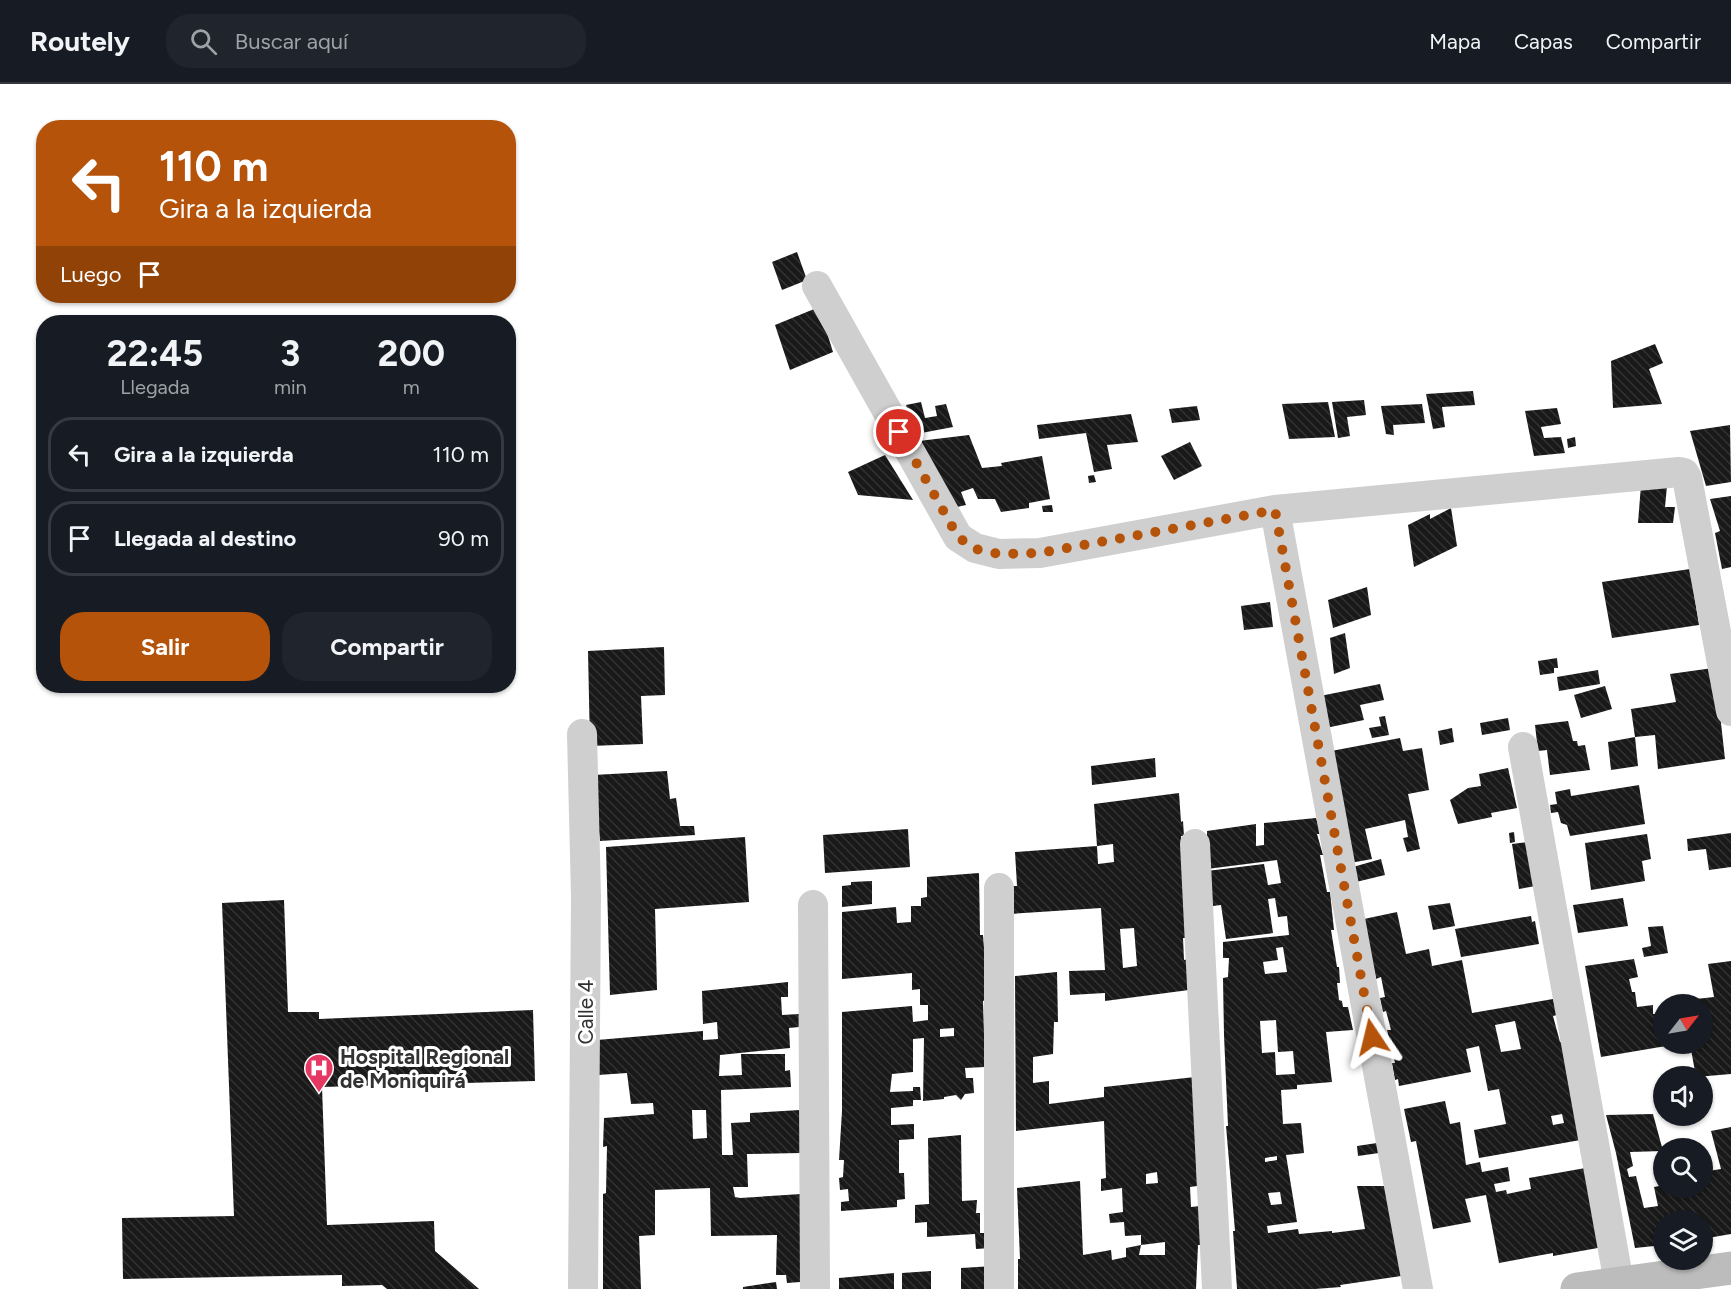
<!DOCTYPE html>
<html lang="es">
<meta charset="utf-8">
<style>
:root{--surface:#171b24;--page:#20242c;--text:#f1f3f6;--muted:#9ea1a6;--line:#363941;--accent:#b45309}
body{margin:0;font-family:Figtree,sans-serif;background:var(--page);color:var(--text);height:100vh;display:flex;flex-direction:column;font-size:22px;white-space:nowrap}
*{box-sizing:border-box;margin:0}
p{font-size:20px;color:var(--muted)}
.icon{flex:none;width:33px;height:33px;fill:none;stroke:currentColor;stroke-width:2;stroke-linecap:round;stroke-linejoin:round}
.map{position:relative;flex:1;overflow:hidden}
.side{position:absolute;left:36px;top:231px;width:480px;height:378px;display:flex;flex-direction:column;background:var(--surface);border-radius:24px;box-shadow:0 2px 4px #0004}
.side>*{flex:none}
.guide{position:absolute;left:36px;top:36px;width:480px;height:183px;border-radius:24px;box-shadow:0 2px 4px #0004;background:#b45309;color:#fff;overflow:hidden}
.needle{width:39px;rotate:59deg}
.controls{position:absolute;left:1653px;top:910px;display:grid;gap:12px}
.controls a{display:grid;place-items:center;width:60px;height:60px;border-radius:50%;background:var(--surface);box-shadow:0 2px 4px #0004;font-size:30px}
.pin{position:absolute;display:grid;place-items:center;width:51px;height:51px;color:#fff;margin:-26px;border:3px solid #fff;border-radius:50%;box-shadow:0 2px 6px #0007}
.me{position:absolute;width:66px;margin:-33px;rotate:350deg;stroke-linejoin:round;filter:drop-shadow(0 0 4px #0008)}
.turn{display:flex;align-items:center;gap:21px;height:126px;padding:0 24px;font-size:27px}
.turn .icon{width:78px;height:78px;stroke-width:2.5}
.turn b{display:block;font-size:42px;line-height:51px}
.then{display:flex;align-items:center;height:57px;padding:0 24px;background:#0003;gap:12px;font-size:22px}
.eta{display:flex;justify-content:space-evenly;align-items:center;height:102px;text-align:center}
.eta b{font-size:36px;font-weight:700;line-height:42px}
.action{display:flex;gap:12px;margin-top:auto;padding:12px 24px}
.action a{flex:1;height:69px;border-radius:24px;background:var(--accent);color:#fff;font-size:24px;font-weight:700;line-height:69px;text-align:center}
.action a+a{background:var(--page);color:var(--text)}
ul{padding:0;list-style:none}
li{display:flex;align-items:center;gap:18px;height:75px;margin:0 12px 9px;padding:0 12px;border:3px solid var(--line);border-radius:24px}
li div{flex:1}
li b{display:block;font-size:22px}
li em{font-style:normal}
header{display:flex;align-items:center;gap:36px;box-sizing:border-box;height:84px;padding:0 30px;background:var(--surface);border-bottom:2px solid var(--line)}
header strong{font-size:28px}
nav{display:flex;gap:33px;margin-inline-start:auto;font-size:21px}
.search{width:420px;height:54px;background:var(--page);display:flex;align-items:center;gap:15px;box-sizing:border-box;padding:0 21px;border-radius:24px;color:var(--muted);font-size:22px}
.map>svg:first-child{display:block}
</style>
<header>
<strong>Routely</strong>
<div class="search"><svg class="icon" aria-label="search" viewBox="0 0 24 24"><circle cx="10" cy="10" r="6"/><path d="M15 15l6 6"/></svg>Buscar aquí</div>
<nav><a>Mapa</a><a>Capas</a><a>Compartir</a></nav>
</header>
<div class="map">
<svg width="1731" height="1205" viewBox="0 0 1731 1205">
<defs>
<pattern id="building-back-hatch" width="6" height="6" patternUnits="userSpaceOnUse" patternTransform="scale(1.5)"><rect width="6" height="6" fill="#191919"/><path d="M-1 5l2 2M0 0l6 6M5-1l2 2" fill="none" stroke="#323232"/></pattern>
</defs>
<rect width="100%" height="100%" fill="#fff"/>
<!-- building -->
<path fill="url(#building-back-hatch)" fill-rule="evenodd" d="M 797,168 L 807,196 L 782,206 L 772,178 Z
M 819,223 L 833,268 L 790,286 L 775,241 Z
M 1655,260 L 1663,279 L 1649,285 L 1662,320 L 1613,324 L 1611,277 Z
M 1473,307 L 1475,321 L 1442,323 L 1445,343 L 1433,345 L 1426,310 Z
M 1364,316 L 1366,331 L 1347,333 L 1350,352 L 1338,354 L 1332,318 Z
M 921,318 L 925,334 L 937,332 L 935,322 L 946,320 L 953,343 L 916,350 L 906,321 Z
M 1328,318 L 1335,353 L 1289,355 L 1282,320 Z
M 1422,320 L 1425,339 L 1393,341 L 1394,351 L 1386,350 L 1381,322 Z
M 1197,322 L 1200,336 L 1172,339 L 1169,325 Z
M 1557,324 L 1561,340 L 1541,343 L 1544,354 L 1561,353 L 1565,369 L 1534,372 L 1525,327 Z
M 1131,330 L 1138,358 L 1107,361 L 1112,385 L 1094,388 L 1086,349 L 1039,355 L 1037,341 Z
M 1730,341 L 1731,398 L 1706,402 L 1690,347 Z
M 969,351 L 982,384 L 1002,382 L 1001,379 L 1042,372 L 1050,415 L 1029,419 L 1029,424 L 1001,428 L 995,415 L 978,415 L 973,404 L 961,408 L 966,421 L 957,423 L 919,357 Z
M 1575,353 L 1576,362 L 1568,364 L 1567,355 Z
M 1190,358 L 1202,382 L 1174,396 L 1161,372 Z
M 885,371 L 913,416 L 858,411 L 848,388 Z
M 1094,391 L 1096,398 L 1089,399 L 1088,392 Z
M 1641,401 L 1667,402 L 1665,423 L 1675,423 L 1673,439 L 1638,439 Z
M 1731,412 L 1731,483 L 1722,485 L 1715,449 L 1720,447 L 1710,415 Z
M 1052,421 L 1053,428 L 1043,428 L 1042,422 Z
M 1451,424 L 1457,462 L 1414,483 L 1408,441 L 1430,430 L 1430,435 Z
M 1690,485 L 1699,541 L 1612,554 L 1602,498 Z
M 1367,503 L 1371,531 L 1333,544 L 1328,516 Z
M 1270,518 L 1273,543 L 1244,546 L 1241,522 Z
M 1345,549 L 1350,584 L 1334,590 L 1330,554 Z
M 664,563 L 665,611 L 641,612 L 643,660 L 590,662 L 588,567 Z
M 1557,574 L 1558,584 L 1554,584 L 1554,589 L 1540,591 L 1538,577 Z
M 1713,584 L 1718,612 L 1725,675 L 1658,685 L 1655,651 L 1635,653 L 1631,625 L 1676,618 L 1670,590 Z
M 1598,586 L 1600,600 L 1559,607 L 1557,593 Z
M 1380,600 L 1384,616 L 1360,621 L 1364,636 L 1321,645 L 1315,613 Z
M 1605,602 L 1612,625 L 1581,634 L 1574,611 Z
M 1385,632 L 1389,651 L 1372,654 L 1369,644 L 1381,642 L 1379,633 Z
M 1508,634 L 1510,646 L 1482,651 L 1480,639 Z
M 1568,637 L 1573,657 L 1577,657 L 1578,662 L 1585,661 L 1590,686 L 1550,691 L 1547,666 L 1538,667 L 1535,641 Z
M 1452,644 L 1454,658 L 1440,661 L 1438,647 Z
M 1635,653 L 1638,682 L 1611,686 L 1608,658 Z
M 1400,654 L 1403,667 L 1422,664 L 1429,706 L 1408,710 L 1420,765 L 1407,768 L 1403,754 L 1408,753 L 1405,736 L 1365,745 L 1372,775 L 1350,779 L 1326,668 Z
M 1155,674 L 1156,693 L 1092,701 L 1091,682 Z
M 1508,684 L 1517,724 L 1491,729 L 1492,733 L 1458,740 L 1450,716 L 1468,704 L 1481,702 L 1479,690 Z
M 667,687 L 670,715 L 676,714 L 680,742 L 694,742 L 695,751 L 600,757 L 593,691 Z
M 1639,701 L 1645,740 L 1570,752 L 1567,741 L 1561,739 L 1558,728 L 1551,729 L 1550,721 L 1557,720 L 1555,708 L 1570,705 L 1571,712 Z
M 1179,709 L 1181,738 L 1183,737 L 1184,752 L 1181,752 L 1187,854 L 1183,854 L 1184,876 L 1188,875 L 1189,906 L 1105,917 L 1105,909 L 1070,911 L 1069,887 L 1105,886 L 1101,824 L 1010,830 L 1009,802 L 1017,802 L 1015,768 L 1097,762 L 1098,780 L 1114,778 L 1113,760 L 1097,762 L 1094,720 ZM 1134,844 L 1137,882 L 1123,884 L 1120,845 Z
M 1316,734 L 1321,750 L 1317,750 L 1323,771 L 1320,771 L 1327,808 L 1330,808 L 1334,846 L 1331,846 L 1337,883 L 1339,883 L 1340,899 L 1337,899 L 1339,916 L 1342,917 L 1343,923 L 1348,923 L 1353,946 L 1326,948 L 1332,998 L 1297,1001 L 1297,1005 L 1281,1006 L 1283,1040 L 1301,1039 L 1304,1069 L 1286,1071 L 1297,1138 L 1267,1142 L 1268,1149 L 1298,1145 L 1299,1150 L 1332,1147 L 1332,1149 L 1365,1145 L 1357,1102 L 1391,1102 L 1408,1191 L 1340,1201 L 1341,1203 L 1315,1205 L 1237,1205 L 1233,1147 L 1235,1147 L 1226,1042 L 1228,1042 L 1224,951 L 1223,894 L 1228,893 L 1229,874 L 1223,874 L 1223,858 L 1289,851 L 1287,832 L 1278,833 L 1275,814 L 1268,815 L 1273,849 L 1226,855 L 1221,821 L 1213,822 L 1209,806 L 1207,787 L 1264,780 L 1268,801 L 1281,799 L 1277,776 L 1207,785 L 1207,747 L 1256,740 L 1256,762 L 1264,761 L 1264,739 ZM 1283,863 L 1287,888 L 1265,890 L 1263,878 L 1278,876 L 1276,864 ZM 1276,936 L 1278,968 L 1293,967 L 1295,990 L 1276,991 L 1275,968 L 1262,969 L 1260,937 ZM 1277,1072 L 1277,1076 L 1265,1078 L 1265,1074 ZM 1280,1108 L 1282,1120 L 1271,1121 L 1268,1109 Z
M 908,745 L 910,783 L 825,789 L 823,751 Z
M 1514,748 L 1515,758 L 1510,759 L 1509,749 Z
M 1731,749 L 1731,783 L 1709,786 L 1706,765 L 1688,767 L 1687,755 Z
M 1647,750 L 1651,775 L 1642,777 L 1645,797 L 1591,806 L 1585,759 Z
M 745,753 L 749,818 L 655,825 L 657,906 L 610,911 L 606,763 Z
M 1529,758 L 1536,802 L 1519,805 L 1512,760 Z
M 1381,775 L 1385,791 L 1356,798 L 1353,783 Z
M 979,789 L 980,851 L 983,851 L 987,904 L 985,916 L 983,917 L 985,983 L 965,984 L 966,994 L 973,994 L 974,1009 L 965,1010 L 961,1016 L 956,1011 L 944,1013 L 944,1015 L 923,1017 L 924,954 L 913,955 L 913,988 L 892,990 L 890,1008 L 913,1007 L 913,1003 L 920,1003 L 921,1016 L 913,1016 L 913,1022 L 891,1024 L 891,1041 L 914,1040 L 914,1055 L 899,1056 L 899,1089 L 904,1089 L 905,1115 L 897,1116 L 897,1123 L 841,1127 L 841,1118 L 849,1117 L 848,1105 L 840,1106 L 839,1094 L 843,1093 L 844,1076 L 839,1076 L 842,1027 L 842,928 L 912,922 L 913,938 L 928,936 L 928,921 L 920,921 L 920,905 L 912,906 L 912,889 L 842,895 L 842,828 L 896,823 L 897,839 L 911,838 L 911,822 L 921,822 L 921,814 L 927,813 L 927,793 ZM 954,944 L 954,952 L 940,953 L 940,945 Z
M 872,797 L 872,820 L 842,823 L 842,802 L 851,801 L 851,798 Z
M 1623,814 L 1628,842 L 1578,849 L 1573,821 Z
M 284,816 L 288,928 L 319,928 L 319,935 L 533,926 L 535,997 L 322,1003 L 327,1141 L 434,1137 L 435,1167 L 479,1205 L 387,1205 L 382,1201 L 342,1202 L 342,1191 L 123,1195 L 122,1134 L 234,1132 L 222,819 Z
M 1450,819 L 1455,842 L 1433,846 L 1428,822 Z
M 1397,828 L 1406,870 L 1429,865 L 1432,882 L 1462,876 L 1472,929 L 1553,915 L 1557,931 L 1553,932 L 1560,958 L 1570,956 L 1586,1055 L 1479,1074 L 1474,1046 L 1506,1040 L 1499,1005 L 1488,1007 L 1479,962 L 1466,965 L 1471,988 L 1399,1002 L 1398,995 L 1395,996 L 1392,979 L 1395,979 L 1387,946 L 1391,946 L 1386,927 L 1383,928 L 1380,914 L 1385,913 L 1381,893 L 1376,895 L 1364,835 ZM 1515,937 L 1521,965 L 1501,968 L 1495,941 ZM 1562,1030 L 1564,1039 L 1553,1041 L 1551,1032 Z
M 1531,832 L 1532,838 L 1535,837 L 1539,860 L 1461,873 L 1455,845 Z
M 1663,842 L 1668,869 L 1644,873 L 1642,864 L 1651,862 L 1648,843 Z
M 1634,875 L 1638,893 L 1629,895 L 1632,908 L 1635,908 L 1637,923 L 1653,921 L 1653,930 L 1664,929 L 1664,960 L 1672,960 L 1672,961 L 1601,973 L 1585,882 Z
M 1731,877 L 1731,990 L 1696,993 L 1690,960 L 1702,960 L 1702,921 L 1688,921 L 1687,916 L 1714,913 L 1708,880 Z
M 1057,888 L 1058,938 L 1054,938 L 1053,970 L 1033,973 L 1033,999 L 1049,997 L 1049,1020 L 1104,1013 L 1104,1003 L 1195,993 L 1197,1102 L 1190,1103 L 1191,1123 L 1200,1122 L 1200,1161 L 1198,1161 L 1196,1205 L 1018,1205 L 1018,1175 L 1020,1175 L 1017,1104 L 1080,1097 L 1083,1171 L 1111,1166 L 1112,1176 L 1126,1173 L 1126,1164 L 1141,1161 L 1139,1171 L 1165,1171 L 1165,1158 L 1141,1161 L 1141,1151 L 1125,1152 L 1124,1138 L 1110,1139 L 1109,1130 L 1123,1128 L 1122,1104 L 1101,1107 L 1101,1095 L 1106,1094 L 1104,1037 L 1016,1047 L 1015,892 ZM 1157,1088 L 1158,1099 L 1146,1100 L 1146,1090 Z
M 788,898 L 788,913 L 781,913 L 782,931 L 799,930 L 799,943 L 789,944 L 790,964 L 720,971 L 719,992 L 742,991 L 741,970 L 785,970 L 785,987 L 790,986 L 791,1003 L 721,1006 L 722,1071 L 733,1071 L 731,1039 L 750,1038 L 750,1029 L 800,1026 L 801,1069 L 747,1070 L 748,1103 L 733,1103 L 735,1113 L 740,1114 L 801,1110 L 800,1198 L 787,1199 L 786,1191 L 776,1191 L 777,1151 L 711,1152 L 710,1104 L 655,1106 L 655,1151 L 639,1152 L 641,1205 L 603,1205 L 603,1110 L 606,1109 L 607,1062 L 603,1063 L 604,1034 L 654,1030 L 653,1019 L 631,1020 L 627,989 L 598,991 L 597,956 L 703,947 L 703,956 L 718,955 L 717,938 L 703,940 L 702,907 ZM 692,1026 L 706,1026 L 707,1054 L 693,1055 Z
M 1445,1017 L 1450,1040 L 1460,1038 L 1466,1081 L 1480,1078 L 1482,1088 L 1508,1083 L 1510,1097 L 1494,1100 L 1496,1108 L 1506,1106 L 1507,1110 L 1531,1105 L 1529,1094 L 1591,1083 L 1609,1162 L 1553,1172 L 1553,1169 L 1499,1179 L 1486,1111 L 1465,1115 L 1471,1138 L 1433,1145 L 1416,1057 L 1411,1058 L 1404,1025 Z
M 1653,1030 L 1663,1067 L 1630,1068 L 1633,1082 L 1627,1085 L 1629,1093 L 1636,1092 L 1644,1124 L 1658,1122 L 1654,1103 L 1664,1101 L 1664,1104 L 1702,1104 L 1702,1088 L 1721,1085 L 1711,1047 L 1731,1043 L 1731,1150 L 1702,1155 L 1702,1137 L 1664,1137 L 1664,1161 L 1635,1164 L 1616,1069 L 1606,1031 Z
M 961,1051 L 962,1117 L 977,1116 L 976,1129 L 980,1129 L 980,1149 L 989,1149 L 990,1164 L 976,1165 L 975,1150 L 927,1153 L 927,1138 L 915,1139 L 915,1121 L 929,1120 L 928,1054 Z
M 1377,1059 L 1379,1069 L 1358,1072 L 1357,1062 Z
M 994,1182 L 991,1205 L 961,1205 L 961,1184 Z
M 931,1187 L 931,1205 L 902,1205 L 902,1189 Z
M 894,1189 L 894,1205 L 839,1205 L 839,1194 Z
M 776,1198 L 777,1205 L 743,1205 L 743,1203 Z"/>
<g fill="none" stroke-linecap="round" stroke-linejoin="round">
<!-- street -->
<path stroke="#cfcfcf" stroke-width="30" d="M 817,202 L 958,453 L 975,464 L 999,470 L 1040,469 L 1275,426 L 1679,388 L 1684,389 L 1687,394 L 1731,627
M 1275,426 L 1418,1205
M 582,650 L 586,812 L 583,1205
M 1523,663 L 1619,1199
M 1195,760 L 1217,1205
M 999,804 L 999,1205
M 813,821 L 815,1205"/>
<!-- secondary -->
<path stroke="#bcbcbc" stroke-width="33" d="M 1577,1205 L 1731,1184"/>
</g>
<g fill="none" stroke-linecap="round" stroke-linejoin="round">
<!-- route -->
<path stroke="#b45309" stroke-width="10" stroke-dasharray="0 18" d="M 899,348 L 958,453 L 975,465 L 999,470 L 1040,469 L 1275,426 L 1372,953"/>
</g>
<!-- icons -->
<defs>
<g id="hospital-pin" transform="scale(1.5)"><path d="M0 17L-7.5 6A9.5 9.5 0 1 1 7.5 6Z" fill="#e53863" stroke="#fff"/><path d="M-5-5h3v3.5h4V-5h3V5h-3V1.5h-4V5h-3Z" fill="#fff"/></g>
</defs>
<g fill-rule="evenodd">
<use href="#hospital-pin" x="319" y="984"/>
</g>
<g text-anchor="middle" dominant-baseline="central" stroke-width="6" stroke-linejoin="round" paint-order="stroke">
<!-- street labels -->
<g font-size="21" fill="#323232" stroke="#fff">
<text transform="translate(585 928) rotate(-90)">Calle 4</text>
</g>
<!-- poi labels -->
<g font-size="21" font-weight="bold" fill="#323232" stroke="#fff" text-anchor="start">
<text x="340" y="972">Hospital Regional<tspan x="340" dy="24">de Moniquirá</tspan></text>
</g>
</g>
</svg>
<div class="controls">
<a><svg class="needle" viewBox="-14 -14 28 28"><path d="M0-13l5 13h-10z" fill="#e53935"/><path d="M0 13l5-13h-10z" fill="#9ea1a6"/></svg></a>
<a><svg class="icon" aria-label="sound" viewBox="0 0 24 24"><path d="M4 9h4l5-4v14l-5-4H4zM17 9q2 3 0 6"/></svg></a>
<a><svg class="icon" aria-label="search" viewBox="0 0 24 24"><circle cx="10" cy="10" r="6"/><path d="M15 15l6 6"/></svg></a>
<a><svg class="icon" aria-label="layers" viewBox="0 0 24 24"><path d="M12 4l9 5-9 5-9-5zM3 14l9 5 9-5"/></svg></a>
</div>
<div class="pin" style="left:899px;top:348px;background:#d93025"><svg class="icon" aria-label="arrive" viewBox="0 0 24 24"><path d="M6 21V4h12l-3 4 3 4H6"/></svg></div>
<svg class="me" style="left:1372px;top:953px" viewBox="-20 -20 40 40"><path d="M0-17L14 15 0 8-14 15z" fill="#b45309" stroke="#fff" stroke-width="4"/></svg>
<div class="guide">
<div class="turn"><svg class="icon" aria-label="left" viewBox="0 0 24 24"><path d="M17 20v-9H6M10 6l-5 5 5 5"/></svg><div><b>110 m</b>Gira a la izquierda</div></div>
<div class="then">Luego<svg class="icon" aria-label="arrive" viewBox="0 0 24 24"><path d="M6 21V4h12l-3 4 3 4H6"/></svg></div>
</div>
<section class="side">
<div class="eta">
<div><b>22:45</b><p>Llegada</p></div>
<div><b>3</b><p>min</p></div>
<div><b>200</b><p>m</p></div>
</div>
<ul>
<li><svg class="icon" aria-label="left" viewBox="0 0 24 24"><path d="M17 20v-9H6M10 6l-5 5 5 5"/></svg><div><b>Gira a la izquierda</b></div><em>110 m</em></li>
<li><svg class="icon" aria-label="arrive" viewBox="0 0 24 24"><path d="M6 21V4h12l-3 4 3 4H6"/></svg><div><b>Llegada al destino</b></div><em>90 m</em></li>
</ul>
<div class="action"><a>Salir</a><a>Compartir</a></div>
</section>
</div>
